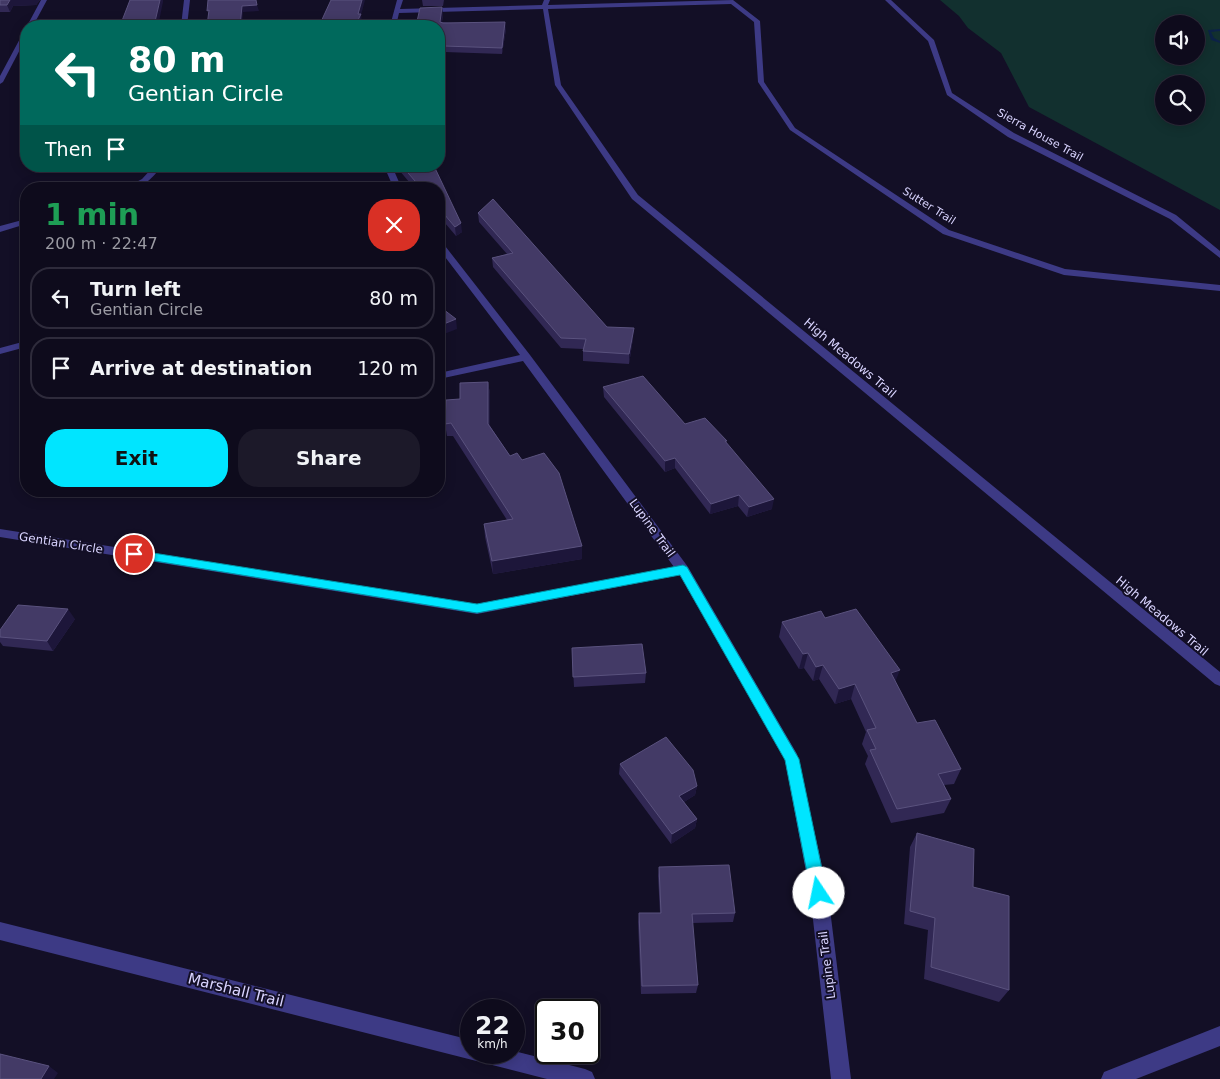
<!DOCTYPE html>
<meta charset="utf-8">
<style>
:root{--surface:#0e0b1c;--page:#1c1929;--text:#f1f3f6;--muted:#9b9ba3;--line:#2e2b3b;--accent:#00e5ff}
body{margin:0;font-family:"DejaVu Sans",sans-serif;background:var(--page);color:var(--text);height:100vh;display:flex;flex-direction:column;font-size:19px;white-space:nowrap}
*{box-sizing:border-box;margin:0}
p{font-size:16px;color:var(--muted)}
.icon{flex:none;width:28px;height:28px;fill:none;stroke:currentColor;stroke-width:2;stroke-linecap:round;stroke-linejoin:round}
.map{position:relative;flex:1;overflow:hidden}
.panel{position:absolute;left:20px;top:182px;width:425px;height:315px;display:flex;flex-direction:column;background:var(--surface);border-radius:20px;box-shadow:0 2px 12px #0003,0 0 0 1px var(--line)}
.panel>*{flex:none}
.top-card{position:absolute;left:20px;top:20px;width:425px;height:152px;border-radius:20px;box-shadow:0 2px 12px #0003,0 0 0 1px var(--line);background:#00695c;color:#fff;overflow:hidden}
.controls{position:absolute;left:1155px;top:15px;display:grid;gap:10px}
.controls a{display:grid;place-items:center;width:50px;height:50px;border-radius:50%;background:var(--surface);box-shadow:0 2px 12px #0003,0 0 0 1px var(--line);font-size:25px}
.speed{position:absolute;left:460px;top:999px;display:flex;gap:10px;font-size:25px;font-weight:700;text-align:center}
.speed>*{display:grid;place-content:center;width:65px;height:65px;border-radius:50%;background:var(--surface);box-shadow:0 2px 12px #0003,0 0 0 1px var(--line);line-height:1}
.speed small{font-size:12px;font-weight:400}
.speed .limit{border:2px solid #111;border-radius:8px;background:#fff;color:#111}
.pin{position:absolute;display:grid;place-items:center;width:42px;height:42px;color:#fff;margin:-21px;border:2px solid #fff;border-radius:50%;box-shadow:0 1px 5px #0007}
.me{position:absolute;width:55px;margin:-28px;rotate:349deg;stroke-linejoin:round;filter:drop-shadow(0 0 4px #0008)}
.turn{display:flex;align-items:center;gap:18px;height:105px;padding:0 25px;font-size:22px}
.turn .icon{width:65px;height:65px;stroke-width:2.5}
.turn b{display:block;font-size:35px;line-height:42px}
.then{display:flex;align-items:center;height:48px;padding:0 25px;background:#0003;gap:10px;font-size:19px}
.round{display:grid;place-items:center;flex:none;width:52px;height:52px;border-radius:20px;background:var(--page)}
.head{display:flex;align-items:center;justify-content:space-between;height:85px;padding:0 25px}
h1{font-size:30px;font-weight:700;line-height:38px;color:#1e9e55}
.primary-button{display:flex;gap:10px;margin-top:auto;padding:10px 25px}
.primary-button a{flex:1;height:58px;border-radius:20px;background:var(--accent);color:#111;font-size:20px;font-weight:700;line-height:58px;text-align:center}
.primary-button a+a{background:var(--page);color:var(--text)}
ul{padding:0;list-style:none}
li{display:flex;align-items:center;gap:15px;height:62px;margin:0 10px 8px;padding:0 15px;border:2px solid var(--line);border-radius:20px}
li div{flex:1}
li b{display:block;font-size:19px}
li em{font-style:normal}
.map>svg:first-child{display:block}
</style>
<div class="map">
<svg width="1220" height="1079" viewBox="0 0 1220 1079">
<rect width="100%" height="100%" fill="#130f26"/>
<!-- green -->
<path fill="#12302f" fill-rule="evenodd" d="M 940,0 L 1220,0 L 1220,210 L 1029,107 L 1001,53 L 968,28 L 959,16 ZM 1164,24 L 1196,24 L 1196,56 L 1164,56 ZM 1164,84 L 1196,84 L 1196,116 L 1164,116 Z"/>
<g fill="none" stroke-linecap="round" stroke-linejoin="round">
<!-- stream -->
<path fill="#0c2248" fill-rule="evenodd" d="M 1220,29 L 1220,31 L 1211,32 L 1214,38 L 1220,41 L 1220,43 L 1211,40 L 1208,30 Z"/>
<!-- street -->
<path fill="#3d3a85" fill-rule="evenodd" d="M 41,0 L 47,0 L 33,26 L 27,26 Z
M 184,0 L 190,0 L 187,26 L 181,26 Z
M 397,0 L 403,0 L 400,9 L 542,5 L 544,0 L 550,0 L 548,5 L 733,0 L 760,21 L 764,82 L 795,128 L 949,230 L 1065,269 L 1220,285 L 1220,291 L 1064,275 L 943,234 L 790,130 L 758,82 L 754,22 L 731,4 L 548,9 L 561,85 L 638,195 L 1220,672 L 1220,686 L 1215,684 L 632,199 L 555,85 L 543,9 L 399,13 L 396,26 L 390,26 Z
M 885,0 L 891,0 L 934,40 L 952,93 L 1014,133 L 1176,215 L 1220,251 L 1220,258 L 1170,219 L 1008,137 L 947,95 L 928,41 Z
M 26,31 L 26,38 L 3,82 L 0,84 L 0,76 L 23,33 Z
M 154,166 L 162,166 C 151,180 142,189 123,189 L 142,179 Z
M 384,166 L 392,166 L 402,189 L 394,189 Z
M 26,219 L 26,224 L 0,232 L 0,226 Z
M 439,241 L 442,242 L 530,355 L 688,567 L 797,754 L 828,893 L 851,1079 L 831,1079 L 810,893 L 785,760 L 680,575 L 477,614 L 0,537 L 0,529 L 477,604 L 674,567 L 523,361 L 439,379 L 439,373 L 520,355 L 439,249 Z
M 26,341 L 26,347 L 0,354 L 0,348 Z
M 0,922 L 471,1040 L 471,1052 L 514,1051 L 585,1069 L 592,1072 L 595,1079 L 547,1079 L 0,940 Z
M 1220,1026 L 1220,1046 L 1136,1079 L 1101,1079 L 1104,1072 Z"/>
</g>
<!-- wall -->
<path fill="#312854" d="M 0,0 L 40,0 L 36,5 L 13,6 L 10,12 L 0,12 Z
M 422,0 L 444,0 L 443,6 L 423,6 Z
M 443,14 L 442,22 L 506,29 L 502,54 L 445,52 L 439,111 L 439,26 Z
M 398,166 L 434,166 L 462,232 L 456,236 L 439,216 L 439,189 L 415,189 L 399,170 Z
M 478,213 L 607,327 L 633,338 L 629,364 L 583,361 L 583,349 L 561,348 L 493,267 L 492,258 L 507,254 L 479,222 Z
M 488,382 L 490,394 L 490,426 L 510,456 L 582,546 L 582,559 L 493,574 L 485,537 L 484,524 L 507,520 L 453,436 L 447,436 L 445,424 Z
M 603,387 L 727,444 L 772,509 L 747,517 L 738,506 L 710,514 L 675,468 L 665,472 L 604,397 Z
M 825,618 L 895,682 L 917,723 L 961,769 L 954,784 L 944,785 L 951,799 L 944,813 L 891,823 L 865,764 L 868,756 L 862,744 L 866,732 L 851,699 L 835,704 L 819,679 L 813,681 L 804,668 L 799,669 L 779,637 L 782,622 Z
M 75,619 L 53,651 L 3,646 L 0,642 L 0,630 Z
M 572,648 L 646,673 L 645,683 L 574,687 Z
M 620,764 L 697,786 L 695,795 L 684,802 L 697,819 L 695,828 L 671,844 L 619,774 Z
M 917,833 L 973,887 L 1009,990 L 999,1002 L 924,979 L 928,930 L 904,924 L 910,847 Z
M 659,867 L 735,913 L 733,922 L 692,923 L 698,985 L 696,993 L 641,994 L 638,922 L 639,913 L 660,913 L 658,876 Z"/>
<!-- shaded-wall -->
<path fill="#1d163a" d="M 10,0 L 40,0 L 36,5 L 13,6 L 10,12 L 7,5 Z
M 160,0 L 163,0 L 163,2 L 158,26 L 154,26 Z
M 362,0 L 365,0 L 361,15 L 362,21 L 360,26 L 355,26 Z
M 257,5 L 259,11 L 243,12 L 242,26 L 240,26 L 242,6 Z
M 442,7 L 443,14 L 441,28 L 440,22 Z
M 505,22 L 506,29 L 502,54 L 502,48 Z
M 444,46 L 445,52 L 439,111 L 439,95 Z
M 461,223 L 462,232 L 456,236 L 455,227 Z
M 456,319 L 457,329 L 439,336 L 439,326 Z
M 634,328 L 633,338 L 629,364 L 629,354 Z
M 488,382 L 490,394 L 490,436 L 488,424 Z
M 675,458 L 675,468 L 665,472 L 665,461 Z
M 739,495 L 738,506 L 710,514 L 711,504 Z
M 774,499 L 772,509 L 747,517 L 749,507 Z
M 582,546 L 582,559 L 493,574 L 492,561 Z
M 68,609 L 75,619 L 53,651 L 47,641 Z
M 808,653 L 804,668 L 799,669 L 803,654 Z
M 823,665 L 819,679 L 813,681 L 816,667 Z
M 900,670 L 894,685 L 891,673 Z
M 855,684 L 851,699 L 835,704 L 839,689 Z
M 697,786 L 695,795 L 678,806 L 679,796 Z
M 697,819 L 695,828 L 671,844 L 672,834 Z
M 49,1066 L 58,1073 L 54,1079 L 41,1079 Z"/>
<!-- building -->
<path fill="#433a66" stroke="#5a527e" d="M 0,0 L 10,0 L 7,5 L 0,5 Z
M 130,0 L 160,0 L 154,26 L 120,26 Z
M 208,0 L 256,0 L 257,5 L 242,6 L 240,26 L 207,26 L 209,10 L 207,11 Z
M 331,0 L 362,0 L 358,14 L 361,14 L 355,26 L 319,26 Z
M 442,7 L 440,22 L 443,23 L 505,22 L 502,48 L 444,46 L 439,95 L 439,26 L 416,26 L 420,8 Z
M 402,166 L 434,166 L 461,223 L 455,227 L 439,208 L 439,189 L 422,189 Z
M 337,186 L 338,189 L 325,189 Z
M 493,199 L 607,327 L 634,328 L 629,354 L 583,351 L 586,339 L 561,338 L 492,258 L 513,253 L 478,213 Z
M 439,306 L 456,319 L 439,326 Z
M 643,376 L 685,424 L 705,418 L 727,441 L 725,441 L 774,499 L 749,507 L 739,495 L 711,504 L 675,458 L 665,461 L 603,387 Z
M 488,382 L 488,424 L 510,456 L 517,453 L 522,460 L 544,453 L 559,473 L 582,546 L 492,561 L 484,524 L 513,519 L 451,423 L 445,424 L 446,400 L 460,399 L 460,383 Z
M 18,605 L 68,609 L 47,641 L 0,637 L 0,630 Z
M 856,609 L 900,670 L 891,673 L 917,723 L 935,720 L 961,769 L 938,774 L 951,799 L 897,809 L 870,750 L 876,749 L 867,730 L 876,728 L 855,684 L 839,689 L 823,665 L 816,667 L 808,653 L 803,654 L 782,622 L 821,611 L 825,618 Z
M 642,644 L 646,673 L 573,677 L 572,648 Z
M 666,737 L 693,770 L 697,786 L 679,796 L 697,819 L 672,834 L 620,764 Z
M 917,833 L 974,849 L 973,887 L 1009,896 L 1009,990 L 931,967 L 935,918 L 910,911 Z
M 729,865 L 735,913 L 692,914 L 698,985 L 642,986 L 639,913 L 661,913 L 659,867 Z
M 0,1054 L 49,1066 L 41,1079 L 0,1079 Z"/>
<!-- route -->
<path fill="#00e5ff" stroke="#0095a6" d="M 134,550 L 477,604 L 683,565 L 687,567 L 799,759 L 827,893 L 824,899 L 819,901 L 813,899 L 811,893 L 785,760 L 680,575 L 477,613 L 130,557 L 130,551 Z"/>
<g text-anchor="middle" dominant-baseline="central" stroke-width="4" stroke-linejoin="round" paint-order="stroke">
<!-- far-street labels -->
<g font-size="11" fill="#d9d4ff" stroke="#130f26">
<text transform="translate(1040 135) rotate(29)">Sierra House Trail</text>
<text transform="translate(929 206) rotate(32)">Sutter Trail</text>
</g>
<!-- street labels -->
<g font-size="12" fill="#d9d4ff" stroke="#130f26">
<text transform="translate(850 358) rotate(40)">High Meadows Trail</text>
<text transform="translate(652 528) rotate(54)">Lupine Trail</text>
<text transform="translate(61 543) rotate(9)">Gentian Circle</text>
<text transform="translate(1162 616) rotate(40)">High Meadows Trail</text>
<text transform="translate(827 965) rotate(-97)">Lupine Trail</text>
</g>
<!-- near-street labels -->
<g font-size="15" fill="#d9d4ff" stroke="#130f26">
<text transform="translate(236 990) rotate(14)">Marshall Trail</text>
</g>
</g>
</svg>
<div class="controls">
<a><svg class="icon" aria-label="sound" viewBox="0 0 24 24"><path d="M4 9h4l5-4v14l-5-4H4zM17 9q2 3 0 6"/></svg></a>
<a><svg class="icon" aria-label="search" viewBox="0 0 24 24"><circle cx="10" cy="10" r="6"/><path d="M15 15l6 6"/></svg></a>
</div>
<div class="speed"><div>22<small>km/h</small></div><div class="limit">30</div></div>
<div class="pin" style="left:134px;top:554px;background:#d93025"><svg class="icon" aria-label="arrive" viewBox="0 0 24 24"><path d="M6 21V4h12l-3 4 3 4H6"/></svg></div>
<svg class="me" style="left:819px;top:893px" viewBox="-20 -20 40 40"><circle r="19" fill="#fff"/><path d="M0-13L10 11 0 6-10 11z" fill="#00e5ff"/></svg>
<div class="top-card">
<div class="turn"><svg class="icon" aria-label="left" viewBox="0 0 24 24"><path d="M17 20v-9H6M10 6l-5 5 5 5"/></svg><div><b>80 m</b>Gentian Circle</div></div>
<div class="then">Then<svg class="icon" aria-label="arrive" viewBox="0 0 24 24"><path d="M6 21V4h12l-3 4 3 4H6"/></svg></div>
</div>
<section class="panel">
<div class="head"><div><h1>1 min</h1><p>200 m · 22:47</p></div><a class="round" style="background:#d93025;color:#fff"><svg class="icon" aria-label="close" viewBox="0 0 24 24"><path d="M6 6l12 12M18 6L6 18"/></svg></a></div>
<ul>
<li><svg class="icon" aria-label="left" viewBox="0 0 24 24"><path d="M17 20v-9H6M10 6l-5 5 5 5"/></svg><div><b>Turn left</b><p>Gentian Circle</p></div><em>80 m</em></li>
<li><svg class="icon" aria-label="arrive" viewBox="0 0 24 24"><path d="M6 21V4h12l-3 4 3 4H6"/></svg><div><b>Arrive at destination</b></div><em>120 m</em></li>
</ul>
<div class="primary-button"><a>Exit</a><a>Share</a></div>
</section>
</div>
